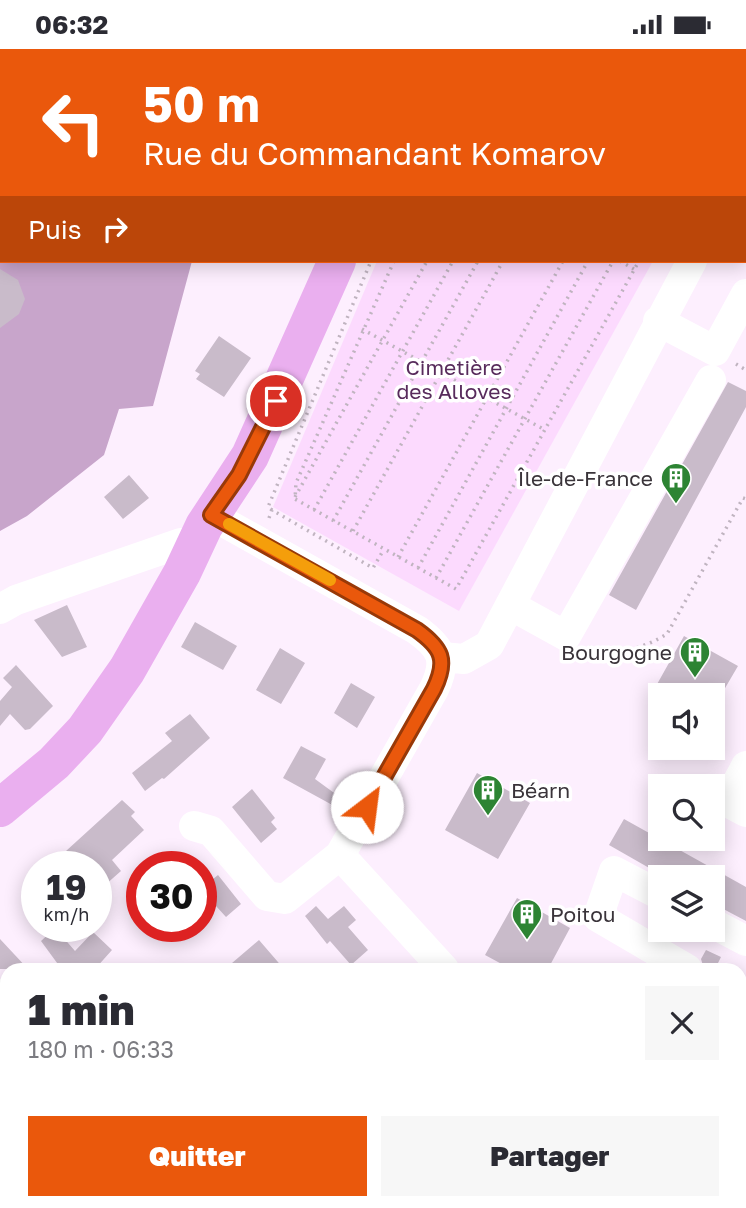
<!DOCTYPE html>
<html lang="fr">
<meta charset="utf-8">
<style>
:root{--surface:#fff;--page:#f7f7f7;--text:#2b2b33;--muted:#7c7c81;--accent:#ea580c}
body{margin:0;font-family:"Golos Text",sans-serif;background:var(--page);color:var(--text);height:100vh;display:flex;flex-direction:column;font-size:26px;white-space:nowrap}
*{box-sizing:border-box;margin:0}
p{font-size:23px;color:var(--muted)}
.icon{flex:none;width:38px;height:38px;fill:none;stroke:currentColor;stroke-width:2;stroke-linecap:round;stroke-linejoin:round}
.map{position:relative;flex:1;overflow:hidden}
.sheet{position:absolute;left:0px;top:914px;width:747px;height:247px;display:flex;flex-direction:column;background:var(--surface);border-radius:21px 21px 0 0;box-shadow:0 4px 18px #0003}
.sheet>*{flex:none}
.banner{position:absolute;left:0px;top:0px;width:747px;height:214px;box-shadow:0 4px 18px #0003;background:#ea580c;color:#fff;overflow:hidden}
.buttons{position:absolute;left:648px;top:634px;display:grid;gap:14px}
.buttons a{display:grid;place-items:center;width:77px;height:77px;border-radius:0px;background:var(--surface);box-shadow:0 4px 18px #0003;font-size:35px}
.speed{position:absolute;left:21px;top:802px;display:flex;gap:14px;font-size:35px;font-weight:700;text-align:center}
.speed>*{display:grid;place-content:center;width:91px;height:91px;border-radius:50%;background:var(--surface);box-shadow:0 4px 18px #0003;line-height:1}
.speed small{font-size:18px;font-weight:400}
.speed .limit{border:10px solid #d22;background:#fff;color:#111}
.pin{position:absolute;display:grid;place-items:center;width:60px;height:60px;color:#fff;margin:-30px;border:4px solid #fff;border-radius:50%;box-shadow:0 2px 7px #0007}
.me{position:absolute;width:77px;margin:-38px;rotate:30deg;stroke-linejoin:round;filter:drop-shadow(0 0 5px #0008)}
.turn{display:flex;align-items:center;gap:24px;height:147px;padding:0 28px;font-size:32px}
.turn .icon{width:91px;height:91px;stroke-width:2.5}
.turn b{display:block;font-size:49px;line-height:60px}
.then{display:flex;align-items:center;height:66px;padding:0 28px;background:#0003;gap:14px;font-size:26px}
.round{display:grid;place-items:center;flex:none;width:74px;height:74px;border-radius:0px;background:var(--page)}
.overview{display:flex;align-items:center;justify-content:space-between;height:119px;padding:0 28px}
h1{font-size:42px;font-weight:800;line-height:52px}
.action{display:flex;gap:14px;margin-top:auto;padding:14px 28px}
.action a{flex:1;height:80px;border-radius:0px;background:var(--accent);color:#fff;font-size:28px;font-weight:800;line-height:80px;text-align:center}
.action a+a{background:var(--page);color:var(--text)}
.status{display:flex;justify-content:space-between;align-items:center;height:49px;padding:0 35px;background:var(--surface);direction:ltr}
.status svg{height:19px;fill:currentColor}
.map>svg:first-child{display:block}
</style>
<div class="status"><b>06:32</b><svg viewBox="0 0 49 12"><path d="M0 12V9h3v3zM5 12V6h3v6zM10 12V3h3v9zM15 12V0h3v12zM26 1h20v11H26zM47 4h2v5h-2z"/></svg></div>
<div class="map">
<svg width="746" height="1159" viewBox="0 0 746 1159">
<rect width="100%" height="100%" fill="#fdeffe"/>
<!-- green -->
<path fill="#fcdafe" d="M 377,212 L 653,212 L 459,562 L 273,458 Z"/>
<!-- forest -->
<path fill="#c8a5cb" d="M 0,0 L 393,0 L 2,2 L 2,212 L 192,212 L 153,357 L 119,360 L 104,406 L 27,467 L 0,482 Z"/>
<!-- building -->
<path fill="#c9bbca" d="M 0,220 L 18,231 L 25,250 L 19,265 L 0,279 Z
M 219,287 L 251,309 L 224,348 L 196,330 L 200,325 L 195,322 Z
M 728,333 L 746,342 L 746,358 L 636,561 L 609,546 Z
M 129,426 L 149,449 L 123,470 L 104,448 Z
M 67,556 L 87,598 L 62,608 L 34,571 Z
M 195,573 L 237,597 L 223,621 L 181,598 Z
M 684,587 L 738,617 L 721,646 L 651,646 Z
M 280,599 L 305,614 L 281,655 L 256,641 Z
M 16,616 L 53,657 L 30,680 L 25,681 L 10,665 L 0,677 L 0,652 L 12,638 L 3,629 Z
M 351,634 L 375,648 L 357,679 L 334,664 Z
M 190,665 L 210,689 L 164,730 L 162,729 L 145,742 L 132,724 L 172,692 L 165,684 Z
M 301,697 L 326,710 L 315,730 L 341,749 L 336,758 L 283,729 Z
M 477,724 L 530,754 L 498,810 L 445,781 Z
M 252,740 L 275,769 L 271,773 L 277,780 L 261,794 L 232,758 Z
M 122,751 L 135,763 L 131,767 L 144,781 L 112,811 L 121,822 L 96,844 L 96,817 L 79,817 L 66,802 Z
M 624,770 L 746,838 L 746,872 L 712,854 L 712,828 L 665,828 L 609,796 Z
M 218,826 L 241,855 L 226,868 L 216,857 L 210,863 L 201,853 L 201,840 Z
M 517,849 L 570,879 L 548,920 L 511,920 L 485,906 Z
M 316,857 L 328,870 L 344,857 L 356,871 L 348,878 L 368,901 L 351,916 L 330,892 L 327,895 L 305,867 Z
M 55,879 L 75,902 L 93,883 L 112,901 L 95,920 L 58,920 L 60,918 L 41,892 Z
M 0,890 L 28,920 L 0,920 Z
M 259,891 L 284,920 L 225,920 Z
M 706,901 L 721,908 L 715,920 L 704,920 L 701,910 Z"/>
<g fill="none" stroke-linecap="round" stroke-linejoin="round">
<!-- path -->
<path stroke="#c0b4c0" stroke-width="3.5" stroke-dasharray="2 5" stroke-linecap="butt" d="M 460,2 L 461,0
M 477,2 L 478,0
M 491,2 L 492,0
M 545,2 L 546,0
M 569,2 L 570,0
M 594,2 L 595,0
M 394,212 L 296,434 L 295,450 L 456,540 L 639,212
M 620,212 L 634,220
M 362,280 L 545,381
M 736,315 L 746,321
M 295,448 L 427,212
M 272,461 L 268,458 L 371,212
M 314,461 L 453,212
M 269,469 L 272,461 L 373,519 L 384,500
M 333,472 L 478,212
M 353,482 L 503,212
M 398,508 L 563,212
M 418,519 L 588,212
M 436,529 L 613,212
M 589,598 C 612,610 646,598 667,585 L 743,449 L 746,450"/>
<!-- minor -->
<path stroke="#fff" stroke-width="30" d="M 746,141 L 746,142
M 658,272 L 715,302 L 746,245
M 211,466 L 417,581 C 442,599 448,611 434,640 L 340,806 L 444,920
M 510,556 L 566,587 L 711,331
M 0,560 L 16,551 L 181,494 L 193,496
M 442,608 L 464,610 L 489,596 L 692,212
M 746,717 L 727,753 L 746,763
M 194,777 L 211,782 L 267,847 L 285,850 L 340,806
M 660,846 L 614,822 L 598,868 L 687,920
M 712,874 L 746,892
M 0,945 L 7,951
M 740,946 L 746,946
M 740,1054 L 746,1071
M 494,1153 L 498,1159"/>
<!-- major -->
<path stroke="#eaafef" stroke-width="38" d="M 426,2 L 427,0
M 0,759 L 54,714 L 85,681 L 127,621 L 182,524 L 204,477 L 250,407 L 337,212"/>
</g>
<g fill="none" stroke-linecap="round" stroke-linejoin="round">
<!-- route casing -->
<g stroke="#983908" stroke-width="18">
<path id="route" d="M 276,352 L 239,426 L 211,466 L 417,581 C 442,599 448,611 434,640 L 367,758"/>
</g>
<!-- route -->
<use href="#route" stroke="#ea580c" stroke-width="12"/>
<!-- slow -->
<path stroke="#f59e0b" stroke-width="12" d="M 229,475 L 330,531"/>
</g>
<!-- icons -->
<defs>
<g id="building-pin" transform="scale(1.575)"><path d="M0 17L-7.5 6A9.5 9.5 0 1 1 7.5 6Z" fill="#2d8433" stroke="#fff"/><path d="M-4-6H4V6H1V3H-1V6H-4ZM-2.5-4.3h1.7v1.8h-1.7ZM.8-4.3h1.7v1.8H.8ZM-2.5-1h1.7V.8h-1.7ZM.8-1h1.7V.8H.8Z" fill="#fff"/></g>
</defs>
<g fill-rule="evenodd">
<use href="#building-pin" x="676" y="429"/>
<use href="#building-pin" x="695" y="603"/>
<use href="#building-pin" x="488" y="741"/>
<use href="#building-pin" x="527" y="865"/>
</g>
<g text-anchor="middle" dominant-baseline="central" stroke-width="7" stroke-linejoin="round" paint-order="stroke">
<!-- park labels -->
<g font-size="21" fill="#582b5c" stroke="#fff">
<text x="454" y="318">Cimetière<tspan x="454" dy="24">des Alloves</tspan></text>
</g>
<!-- poi labels -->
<g font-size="21" fill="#3a343a" stroke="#fff" text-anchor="end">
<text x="653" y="429">Île-de-France</text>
<text x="672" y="603">Bourgogne</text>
<text x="511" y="741" text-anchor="start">Béarn</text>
<text x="550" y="865" text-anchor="start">Poitou</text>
</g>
</g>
</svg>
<div class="buttons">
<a><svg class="icon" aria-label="sound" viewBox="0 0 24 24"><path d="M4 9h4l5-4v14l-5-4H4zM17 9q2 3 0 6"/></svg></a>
<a><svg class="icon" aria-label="search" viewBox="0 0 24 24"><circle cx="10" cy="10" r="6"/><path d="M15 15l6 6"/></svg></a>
<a><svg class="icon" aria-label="layers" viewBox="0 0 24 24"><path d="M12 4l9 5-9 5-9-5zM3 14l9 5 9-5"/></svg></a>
</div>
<div class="speed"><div>19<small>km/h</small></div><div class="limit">30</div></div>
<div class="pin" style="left:276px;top:352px;background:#d93025"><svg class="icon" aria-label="arrive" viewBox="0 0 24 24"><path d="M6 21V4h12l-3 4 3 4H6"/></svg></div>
<svg class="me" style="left:367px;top:758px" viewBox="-20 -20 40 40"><circle r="19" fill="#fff"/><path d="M0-13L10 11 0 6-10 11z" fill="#ea580c"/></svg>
<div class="banner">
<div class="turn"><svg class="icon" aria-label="left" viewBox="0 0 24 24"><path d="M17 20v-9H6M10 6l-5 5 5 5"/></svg><div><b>50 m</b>Rue du Commandant Komarov</div></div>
<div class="then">Puis<svg class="icon" aria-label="right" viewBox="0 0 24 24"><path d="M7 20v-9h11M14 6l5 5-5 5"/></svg></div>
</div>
<section class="sheet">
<div class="overview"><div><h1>1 min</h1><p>180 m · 06:33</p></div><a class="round"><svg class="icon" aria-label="close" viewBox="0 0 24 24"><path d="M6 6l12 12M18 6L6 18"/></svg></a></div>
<div class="action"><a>Quitter</a><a>Partager</a></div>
</section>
</div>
